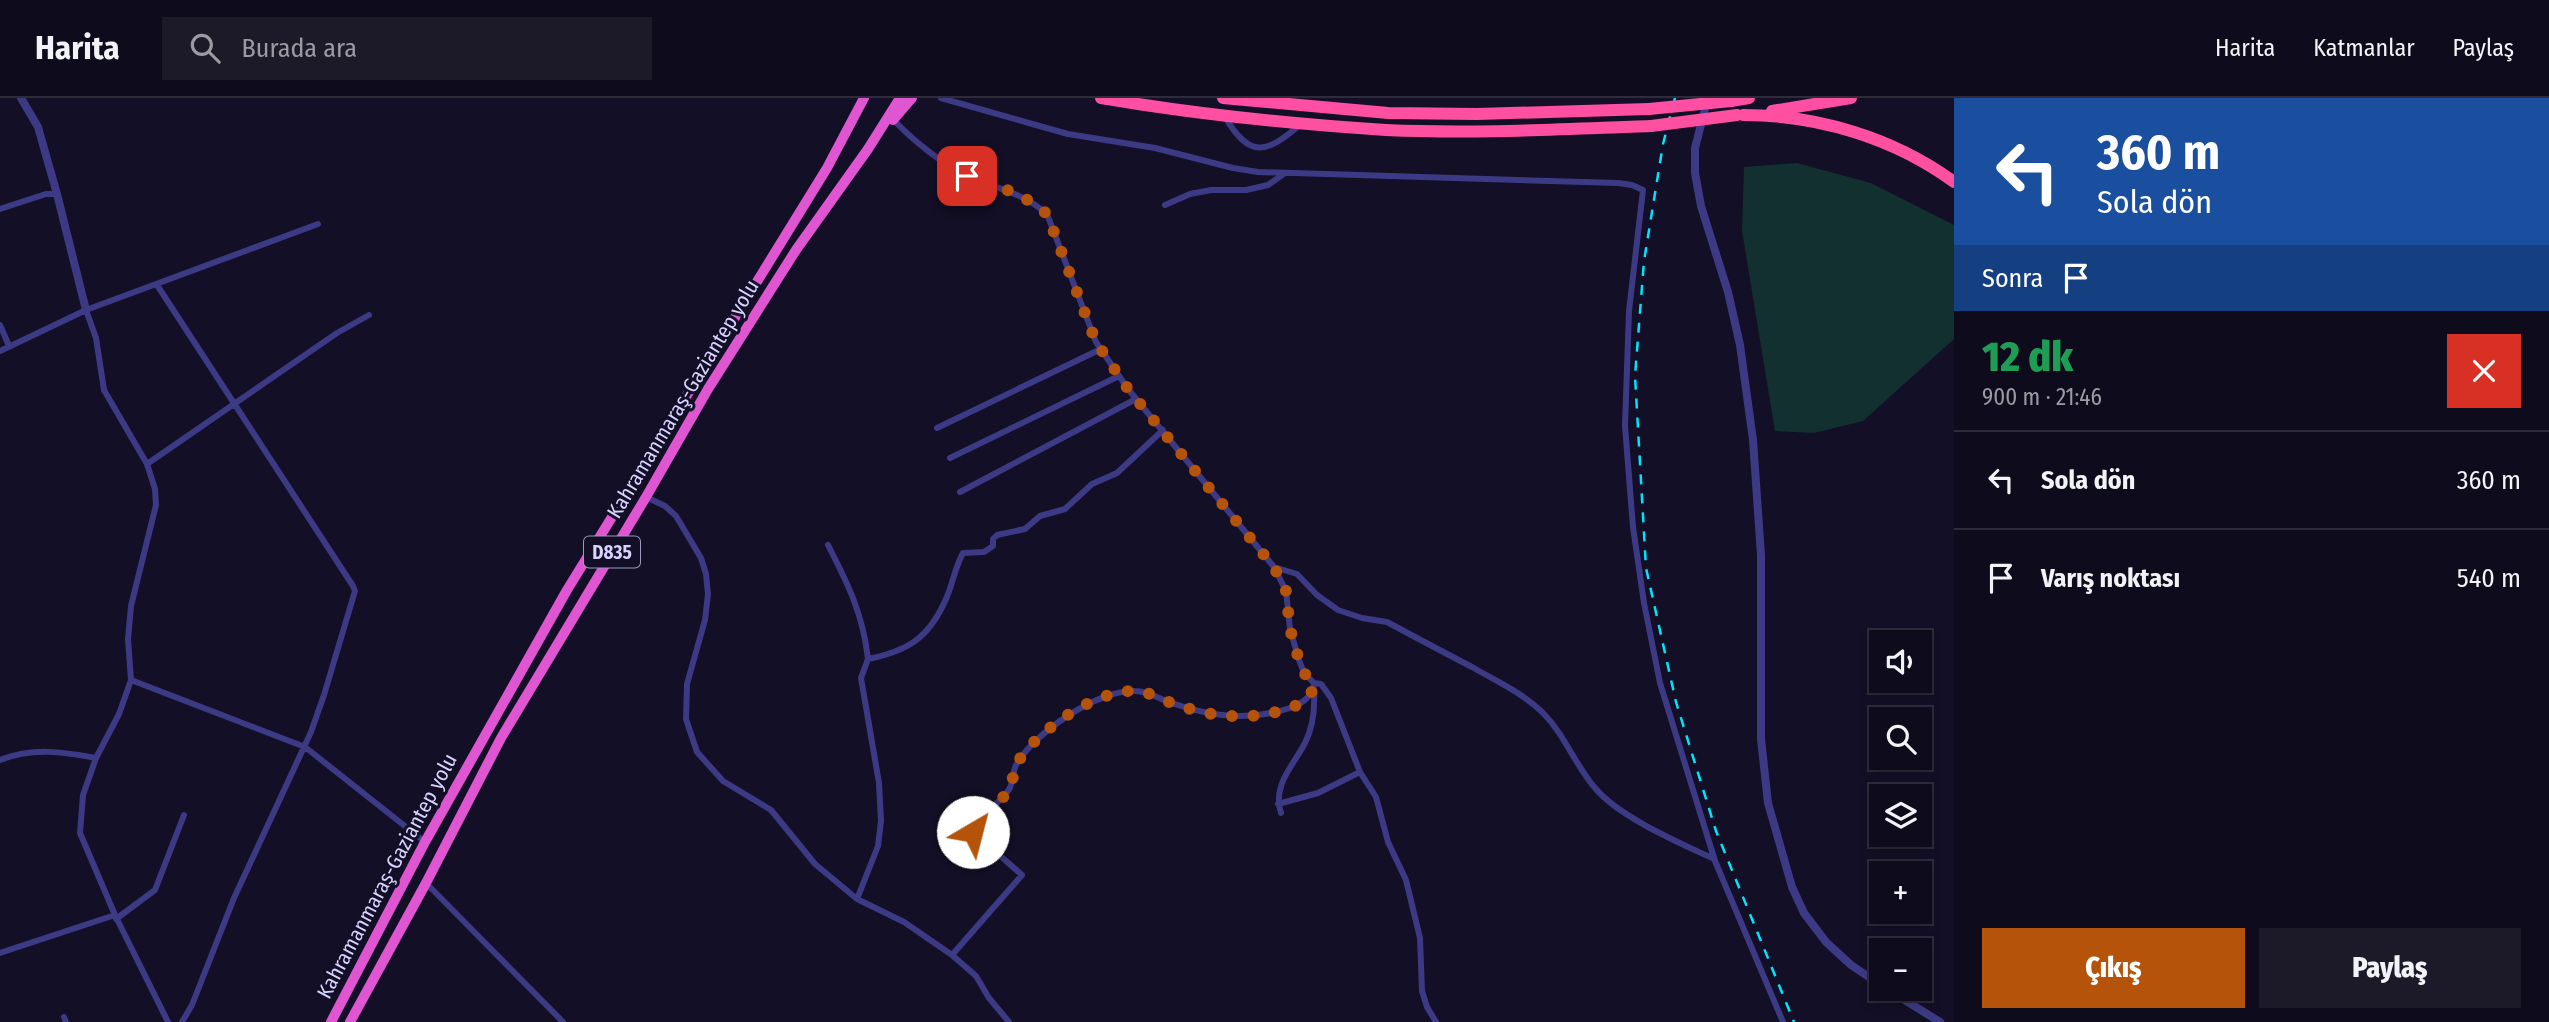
<!DOCTYPE html>
<html lang="tr">
<meta charset="utf-8">
<style>
:root{--surface:#0e0b1c;--page:#1c1929;--text:#f1f3f6;--muted:#9b9ba3;--line:#2e2b3b;--accent:#b45309}
body{margin:0;font-family:"Fira Sans Condensed",sans-serif;background:var(--page);color:var(--text);height:100vh;display:flex;flex-direction:column;font-size:26px;white-space:nowrap}
*{box-sizing:border-box;margin:0}
p{font-size:23px;color:var(--muted)}
.icon{flex:none;width:38px;height:38px;fill:none;stroke:currentColor;stroke-width:2;stroke-linecap:round;stroke-linejoin:round}
.map{position:relative;flex:1;overflow:hidden}
.details{display:flex;flex-direction:column;background:var(--surface);width:595px}
.details>*{flex:none}
.top-card{background:#1a4fa0;color:#fff;overflow:hidden}
.buttons{position:absolute;left:1869px;top:532px;display:grid;gap:14px}
.buttons a{display:grid;place-items:center;width:63px;height:63px;border-radius:0px;background:var(--surface);box-shadow:0 4px 10px #0003,0 0 0 2px var(--line);font-size:35px}
.pin{position:absolute;display:grid;place-items:center;width:60px;height:60px;color:#fff;margin:-30px;border-radius:14px;box-shadow:0 4px 10px #0006}
.me{position:absolute;width:77px;margin:-38px;rotate:37deg;stroke-linejoin:round;filter:drop-shadow(0 0 5px #0008)}
.turn{display:flex;align-items:center;gap:24px;height:147px;padding:0 28px;font-size:32px}
.turn .icon{width:91px;height:91px;stroke-width:2.5}
.turn b{display:block;font-size:49px;line-height:60px}
.then{display:flex;align-items:center;height:66px;padding:0 28px;background:#0003;gap:14px;font-size:26px}
.round{display:grid;place-items:center;flex:none;width:74px;height:74px;border-radius:0px;background:var(--page)}
.overview{display:flex;align-items:center;justify-content:space-between;height:119px;padding:0 28px}
h1{font-size:42px;font-weight:800;line-height:52px;color:#1e9e55}
.action{display:flex;gap:14px;margin-top:auto;padding:14px 28px}
.action a{flex:1;height:80px;border-radius:0px;background:var(--accent);color:#fff;font-size:28px;font-weight:800;line-height:80px;text-align:center}
.action a+a{background:var(--page);color:var(--text)}
ul{padding:0;list-style:none}
li{display:flex;align-items:center;gap:21px;height:98px;padding:0 28px;border-top:2px solid var(--line)}
li div{flex:1}
li b{display:block;font-size:26px}
li em{font-style:normal}
header{display:flex;align-items:center;gap:42px;box-sizing:border-box;height:98px;padding:0 35px;background:var(--surface);border-bottom:2px solid var(--line)}
header strong{font-size:33px}
nav{display:flex;gap:38px;margin-inline-start:auto;font-size:24px}
.search{width:490px;height:63px;background:var(--page);display:flex;align-items:center;gap:18px;box-sizing:border-box;padding:0 24px;border-radius:0px;color:var(--muted);font-size:26px}
main{display:flex;flex:1;min-height:0}
.map>svg:first-child{display:block}
</style>
<header>
<strong>Harita</strong>
<div class="search"><svg class="icon" aria-label="search" viewBox="0 0 24 24"><circle cx="10" cy="10" r="6"/><path d="M15 15l6 6"/></svg>Burada ara</div>
<nav><a>Harita</a><a>Katmanlar</a><a>Paylaş</a></nav>
</header>
<main>
<div class="map">
<svg width="1954" height="924" viewBox="0 0 1954 924">
<rect width="100%" height="100%" fill="#130f26"/>
<!-- green -->
<path fill="#12302f" d="M 1797,65 L 1871,85 L 1954,127 L 1954,241 L 1863,323 L 1814,335 L 1775,333 L 1742,133 L 1744,69 Z"/>
<g fill="none" stroke-linecap="round" stroke-linejoin="round">
<!-- minor -->
<path stroke="#3d3a85" stroke-width="6" d="M 941,0 L 1068,36 L 1155,50 L 1233,70 L 1258,74 L 1618,85 L 1632,87 L 1643,92 L 1629,213 L 1625,328 L 1633,429 L 1644,505 L 1660,585 L 1715,763 L 1783,924
M 1225,19 C 1250,61 1266,56 1301,26
M 893,21 C 910,40 944,68 968,78 C 997,91 1022,94 1047,116 L 1096,244 L 1128,291 L 1274,469 L 1286,493 L 1290,531 L 1299,562 L 1304,575 L 1314,585 L 1321,586 L 1331,600 L 1360,674 L 1376,699 L 1388,744 L 1406,782 L 1420,840 L 1422,893 L 1427,909 L 1436,924
M 1165,107 L 1190,96 L 1211,92 L 1246,92 L 1268,87 L 1285,75
M 0,111 L 46,96 L 57,96
M 157,187 L 353,488 L 355,493 L 324,597 L 311,634 L 234,800 L 192,907 L 182,924
M 86,212 L 318,126
M 0,227 L 9,248
M 0,253 L 86,212 L 96,240 L 104,292 L 147,366 L 155,391 L 156,407 L 131,508 L 128,541 L 131,582 L 119,616 L 96,660 L 83,697 L 80,735 L 115,817 L 168,924
M 937,330 L 1101,251
M 950,360 L 1119,278
M 147,366 L 337,235 L 369,217
M 960,394 L 1136,301
M 646,399 L 665,408 L 676,418 L 701,460 L 706,476 L 708,496 L 705,522 L 687,586 L 686,621 L 697,654 L 723,683 L 771,712 L 815,766 L 857,801 L 904,824 L 952,857 L 976,878 L 989,900 L 1009,924
M 828,447 C 848,486 863,516 868,561
M 1274,469 L 1297,476 L 1317,497 L 1338,512 L 1362,520 L 1387,524 C 1415,539 1443,554 1472,569 C 1496,583 1523,595 1543,615 C 1565,637 1575,667 1595,690 C 1619,719 1680,745 1714,761
M 131,582 L 305,649 L 425,744
M 0,662 C 33,649 63,654 96,660
M 1278,706 L 1318,695 L 1360,674
M 1281,715 C 1272,687 1293,668 1305,645 C 1313,629 1315,609 1314,592
M 426,785 L 563,924
M 857,801 L 878,748 L 881,723 L 879,685 L 861,580 L 868,561 C 908,553 929,540 946,501 C 953,485 954,472 963,455 L 984,454 L 993,448 L 993,441 L 997,437 L 1025,431 L 1040,418 L 1065,411 L 1092,386 L 1117,375 L 1163,332
M 116,821 L 155,792 L 184,717
M 0,855 L 115,817
M 952,857 L 1022,777 L 973,734 L 974,726 C 985,715 999,705 1008,693 C 1014,685 1012,675 1016,667 C 1033,636 1098,591 1135,593 C 1149,593 1161,602 1175,606 C 1214,620 1251,623 1290,610 C 1301,606 1313,599 1314,585
M 64,919 L 66,924"/>
<!-- tertiary -->
<path stroke="#3d3a85" stroke-width="8" d="M 21,0 L 38,29 L 57,96 L 86,212
M 1707,3 L 1695,50 L 1695,75 L 1701,108 L 1728,194 L 1740,247 L 1753,342 L 1761,457 L 1761,641 L 1768,705 L 1792,789 L 1804,815 L 1826,844 L 1851,867 L 1881,887
M 1887,891 L 1940,924"/>
<!-- trunk -->
<path stroke="#e055d1" stroke-width="10" d="M 893,22 L 912,0
M 331,924 L 425,744 L 567,492 L 827,70 L 864,0
M 350,924 L 426,785 L 501,640 L 646,399 L 708,291 L 796,152 L 868,51 L 900,0"/>
<!-- motorway -->
<path stroke="#ff4fa3" stroke-width="12" d="M 1101,0 C 1195,16 1291,26 1386,32 C 1474,36 1563,31 1651,28
M 1223,0 L 1388,15 L 1477,16 L 1649,11
M 1731,3 L 1749,0
M 1772,13 L 1851,0
M 1743,17 C 1818,17 1894,40 1954,84"/>
<!-- rail -->
<path stroke="#00e5ff" stroke-width="2.5" stroke-dasharray="10 9" stroke-linecap="butt" d="M 1675,0 L 1663,46 L 1644,163 L 1635,278 L 1646,470 L 1676,604 L 1716,733 L 1794,924"/>
<!-- motorway-bridge -->
<path stroke="#ff4fa3" stroke-width="12" d="M 1649,11 L 1731,3
M 1651,28 L 1737,17"/>
</g>
<g fill="none" stroke-linecap="round" stroke-linejoin="round">
<!-- route -->
<path stroke="#b45309" stroke-width="12" stroke-dasharray="0 21.6" d="M 967,78 C 996,87 1024,96 1047,116 L 1096,244 L 1128,291 L 1274,469 L 1286,493 L 1290,531 L 1299,562 L 1304,575 L 1314,585 C 1313,599 1301,606 1290,610 C 1250,623 1214,620 1175,606 C 1161,602 1149,593 1135,593 C 1097,591 1034,634 1016,667 C 1012,675 1014,685 1008,693 C 1000,705 985,715 974,726 L 973,734"/>
</g>
<g text-anchor="middle" dominant-baseline="central" stroke-width="6" stroke-linejoin="round" paint-order="stroke">
<!-- shield labels -->
<rect fill="#130f26" stroke="#9e99be" stroke-width="2" x="584" y="438.5" width="56" height="31" rx="5"/>
<g font-size="19" font-weight="bold" fill="#d9d4ff">
<text x="612" y="454">D835</text>
</g>
<!-- street labels -->
<g font-size="21" fill="#d9d4ff" stroke="#130f26">
<text transform="translate(683 301) rotate(-59)">Kahramanmaraş-Gaziantep yolu</text>
<text transform="translate(387 778) rotate(-62)">Kahramanmaraş-Gaziantep yolu</text>
</g>
</g>
</svg>
<div class="buttons">
<a><svg class="icon" aria-label="sound" viewBox="0 0 24 24"><path d="M4 9h4l5-4v14l-5-4H4zM17 9q2 3 0 6"/></svg></a>
<a><svg class="icon" aria-label="search" viewBox="0 0 24 24"><circle cx="10" cy="10" r="6"/><path d="M15 15l6 6"/></svg></a>
<a><svg class="icon" aria-label="layers" viewBox="0 0 24 24"><path d="M12 4l9 5-9 5-9-5zM3 14l9 5 9-5"/></svg></a>
<a>+</a>
<a>−</a>
</div>
<div class="pin" style="left:967px;top:78px;background:#d93025"><svg class="icon" aria-label="arrive" viewBox="0 0 24 24"><path d="M6 21V4h12l-3 4 3 4H6"/></svg></div>
<svg class="me" style="left:973px;top:734px" viewBox="-20 -20 40 40"><circle r="19" fill="#fff"/><path d="M0-13L10 11 0 6-10 11z" fill="#b45309"/></svg>
</div>
<section class="details">
<div class="top-card">
<div class="turn"><svg class="icon" aria-label="left" viewBox="0 0 24 24"><path d="M17 20v-9H6M10 6l-5 5 5 5"/></svg><div><b>360 m</b>Sola dön</div></div>
<div class="then">Sonra<svg class="icon" aria-label="arrive" viewBox="0 0 24 24"><path d="M6 21V4h12l-3 4 3 4H6"/></svg></div>
</div>
<div class="overview"><div><h1>12 dk</h1><p>900 m · 21:46</p></div><a class="round" style="background:#d93025;color:#fff"><svg class="icon" aria-label="close" viewBox="0 0 24 24"><path d="M6 6l12 12M18 6L6 18"/></svg></a></div>
<ul>
<li><svg class="icon" aria-label="left" viewBox="0 0 24 24"><path d="M17 20v-9H6M10 6l-5 5 5 5"/></svg><div><b>Sola dön</b></div><em>360 m</em></li>
<li><svg class="icon" aria-label="arrive" viewBox="0 0 24 24"><path d="M6 21V4h12l-3 4 3 4H6"/></svg><div><b>Varış noktası</b></div><em>540 m</em></li>
</ul>
<div class="action"><a>Çıkış</a><a>Paylaş</a></div>
</section>
</main>
